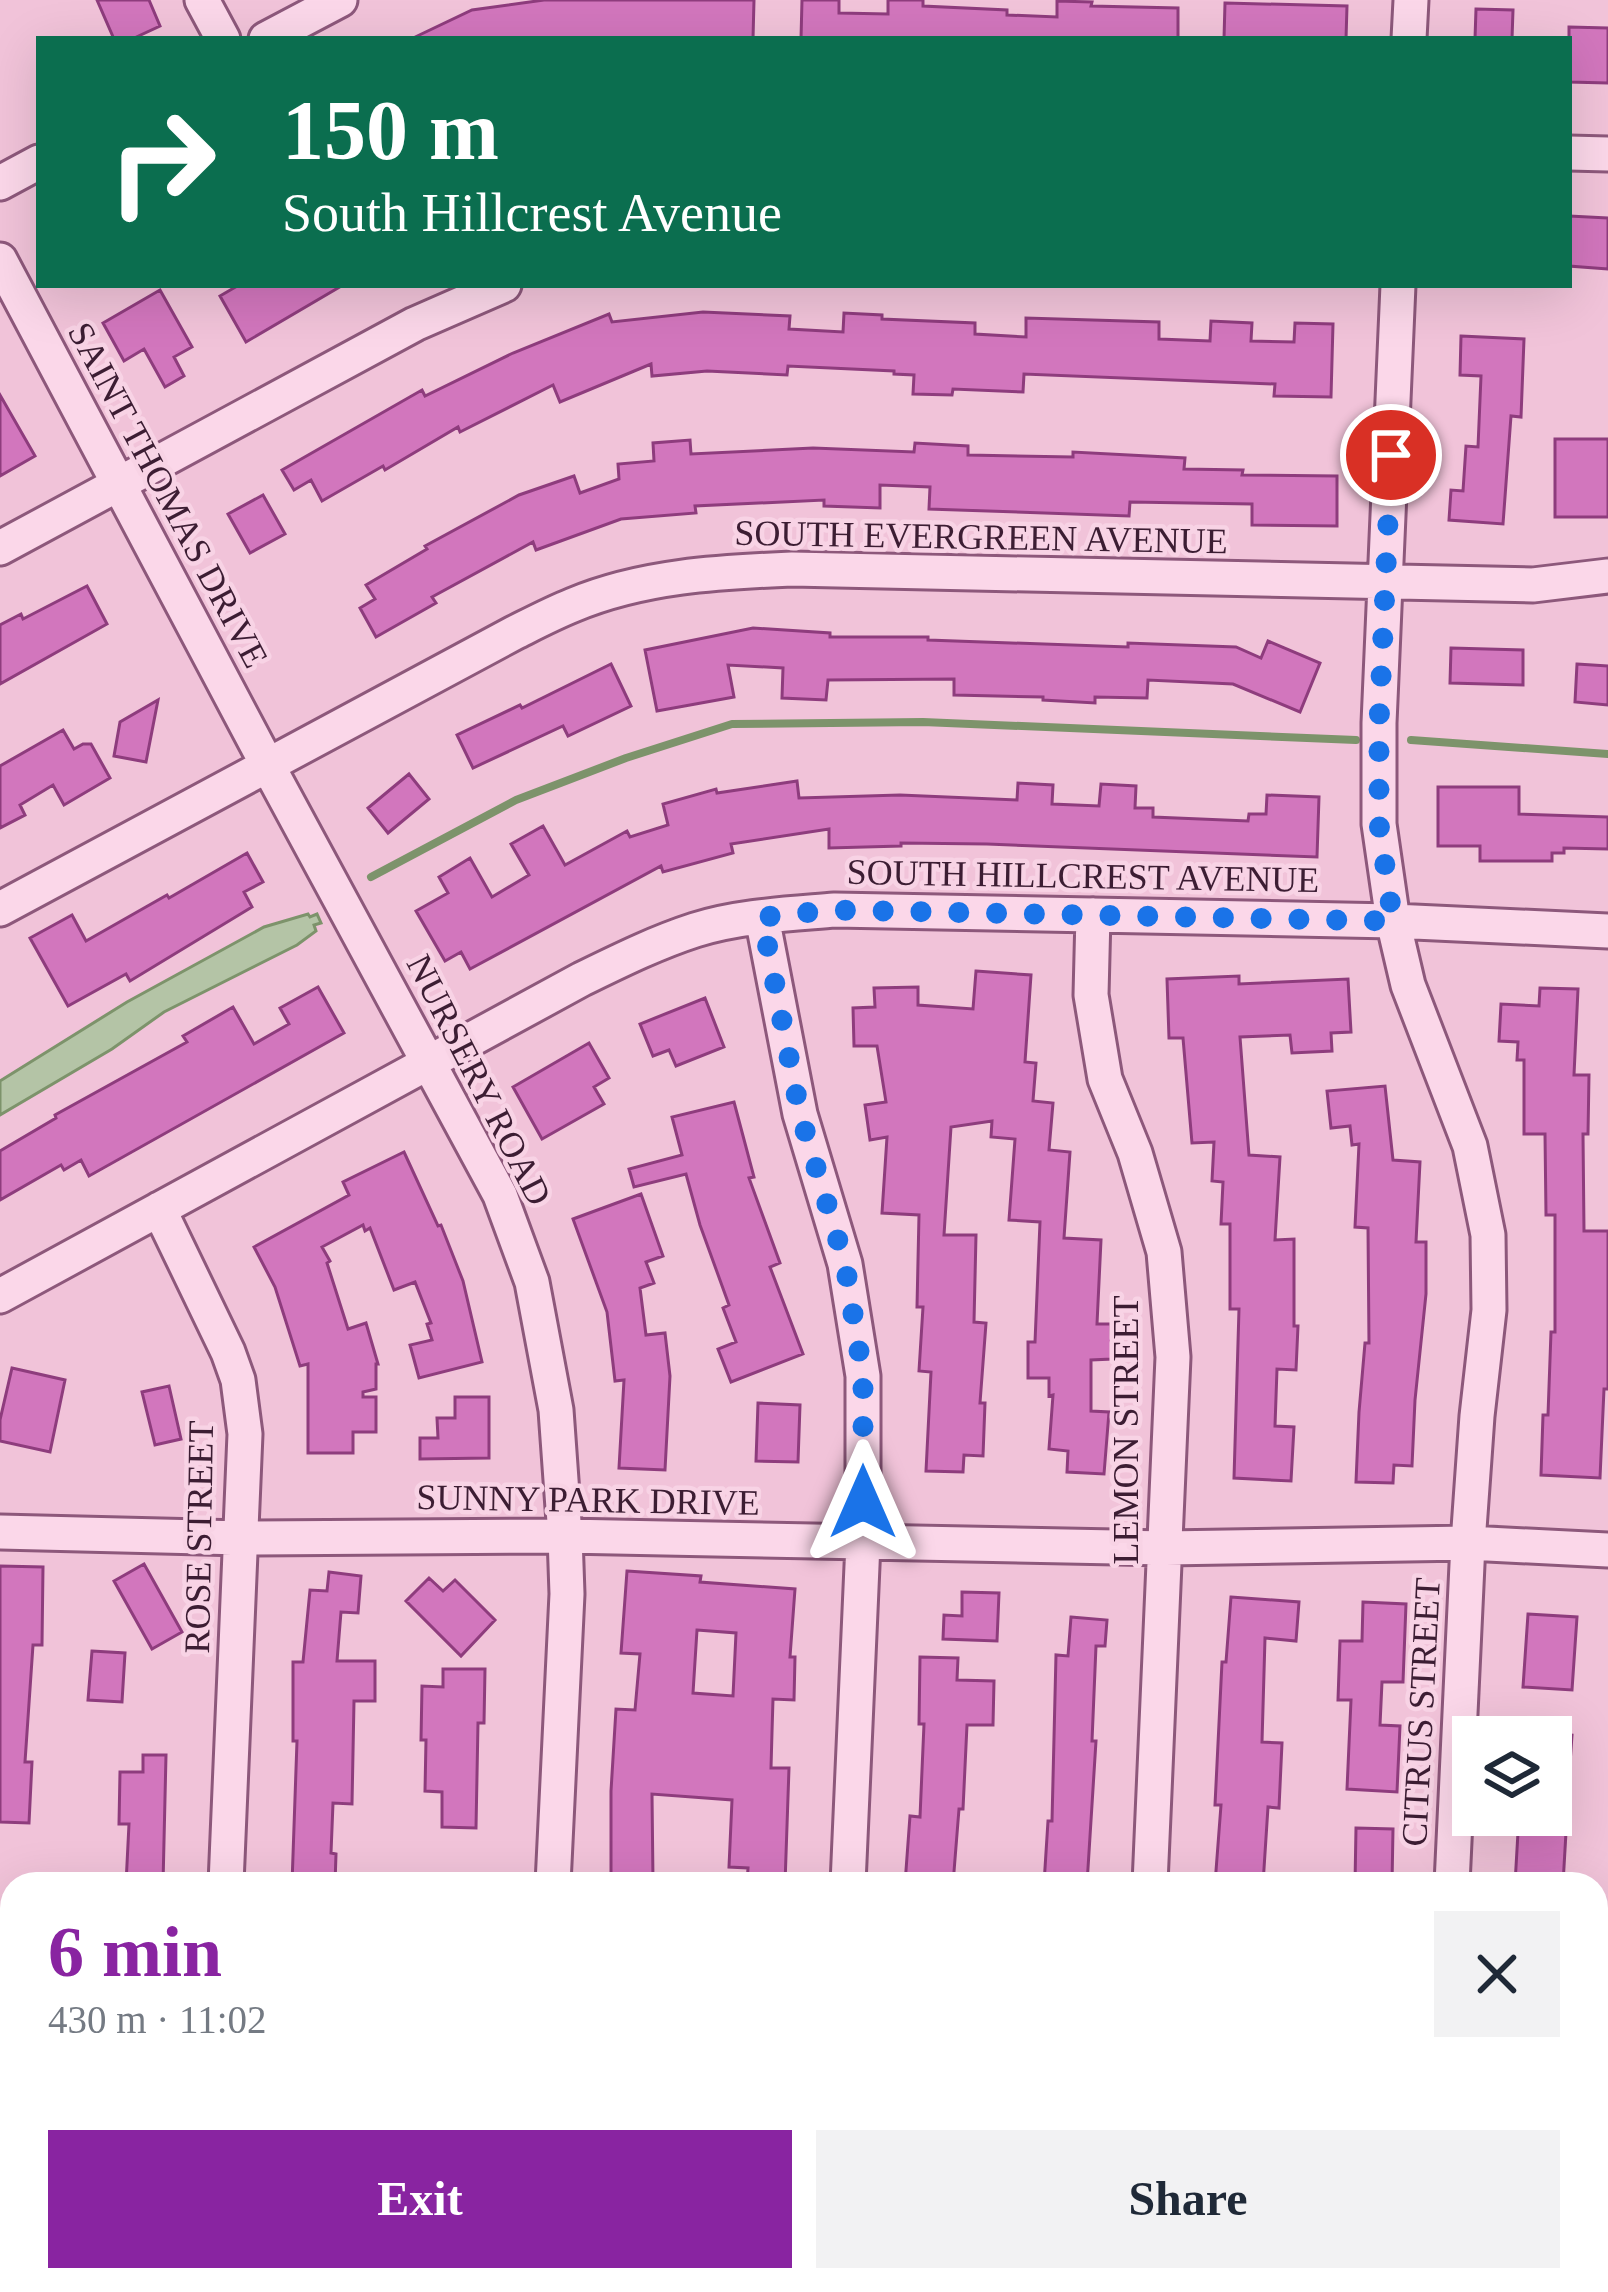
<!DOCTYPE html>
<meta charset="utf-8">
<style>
:root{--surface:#fff;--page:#f2f2f3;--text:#1f2937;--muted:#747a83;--accent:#8924a1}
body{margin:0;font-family:"Times New Roman",serif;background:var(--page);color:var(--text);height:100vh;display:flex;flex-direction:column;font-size:45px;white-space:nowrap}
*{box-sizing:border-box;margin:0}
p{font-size:39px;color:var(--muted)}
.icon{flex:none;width:66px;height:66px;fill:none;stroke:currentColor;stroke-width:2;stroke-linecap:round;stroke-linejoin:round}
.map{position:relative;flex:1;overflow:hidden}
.side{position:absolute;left:0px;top:1872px;width:1608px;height:420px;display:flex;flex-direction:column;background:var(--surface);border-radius:36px 36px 0 0;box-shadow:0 12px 48px #0002}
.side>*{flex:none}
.guide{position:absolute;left:36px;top:36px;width:1536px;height:252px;border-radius:0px;box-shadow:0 12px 48px #0002;background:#0b6e4f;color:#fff;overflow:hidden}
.buttons{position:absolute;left:1452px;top:1716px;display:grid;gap:24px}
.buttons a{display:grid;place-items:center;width:120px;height:120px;border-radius:0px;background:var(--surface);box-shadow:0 12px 48px #0002;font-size:60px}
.pin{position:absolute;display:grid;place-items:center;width:102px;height:102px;color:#fff;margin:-51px;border:6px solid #fff;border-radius:50%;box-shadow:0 3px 12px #0007}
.me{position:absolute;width:132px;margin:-66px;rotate:0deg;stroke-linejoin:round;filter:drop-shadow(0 0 9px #0008)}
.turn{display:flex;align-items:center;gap:42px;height:252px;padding:0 48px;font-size:54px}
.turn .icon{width:156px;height:156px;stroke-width:2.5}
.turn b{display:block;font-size:84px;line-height:102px}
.round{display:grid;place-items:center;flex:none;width:126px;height:126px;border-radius:0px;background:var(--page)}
.head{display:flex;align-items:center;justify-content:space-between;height:204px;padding:0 48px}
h1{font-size:72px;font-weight:700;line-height:90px;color:var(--accent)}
.primary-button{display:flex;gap:24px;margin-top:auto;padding:24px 48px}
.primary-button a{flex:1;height:138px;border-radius:0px;background:var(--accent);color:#fff;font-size:48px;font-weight:700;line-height:138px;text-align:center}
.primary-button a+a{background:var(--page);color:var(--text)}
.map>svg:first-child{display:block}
</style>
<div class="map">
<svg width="1608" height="2292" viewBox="0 0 1608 2292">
<rect width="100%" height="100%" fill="#f1c3d9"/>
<!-- water -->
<path fill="#b4c4a6" stroke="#7d936b" stroke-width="3" d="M 308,914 L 310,917 L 317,914 L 321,923 L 314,925 L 316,931 L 297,945 L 164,1012 L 112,1049 L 0,1115 L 0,1081 L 127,1002 L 264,927 Z"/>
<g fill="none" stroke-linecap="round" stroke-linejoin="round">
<!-- stream -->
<path stroke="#7d936b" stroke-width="8" d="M 1411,740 L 1608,754
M 371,877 L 516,800 L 626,758 L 732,724 L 923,722 L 1356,740"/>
</g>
<!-- building -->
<path fill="#d276bd" stroke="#8e3c7d" stroke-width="3" fill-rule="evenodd" d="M 97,0 L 149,0 L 160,26 L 132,39 L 114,39 Z
M 544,0 L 754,0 L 753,39 L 411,39 L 472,10 Z
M 802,0 L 839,0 L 839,13 L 888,14 L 888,0 L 923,0 L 923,6 L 1007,10 L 1007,15 L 1057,17 L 1057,1 L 1092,2 L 1091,6 L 1178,8 L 1178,39 L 801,39 Z
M 1225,3 L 1347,6 L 1346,39 L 1224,39 Z
M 1476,9 L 1513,10 L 1512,39 L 1475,39 Z
M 1569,27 L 1608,28 L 1608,83 L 1569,82 Z
M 1569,216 L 1608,218 L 1608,269 L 1569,266 Z
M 239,285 L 343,285 L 246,342 L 220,296 Z
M 160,290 L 192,347 L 174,357 L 184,376 L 165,387 L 144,349 L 124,361 L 103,323 Z
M 703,312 L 790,316 L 789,329 L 843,332 L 844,313 L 882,315 L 882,319 L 975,323 L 975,334 L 1026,337 L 1026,318 L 1159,322 L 1159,339 L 1210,341 L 1211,321 L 1252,323 L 1251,341 L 1294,342 L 1295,323 L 1333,324 L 1331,397 L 1274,396 L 1275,384 L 1024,374 L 1023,392 L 953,389 L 952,395 L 913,394 L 914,375 L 894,374 L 894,371 L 788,366 L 787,375 L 707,371 L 652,376 L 651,364 L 560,402 L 553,385 L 460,432 L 458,427 L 385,470 L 383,466 L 322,501 L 311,480 L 294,490 L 282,470 L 422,390 L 425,396 L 513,353 L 609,314 L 612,322 Z
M 1461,336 L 1524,339 L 1521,417 L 1511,416 L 1503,524 L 1449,520 L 1451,490 L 1463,491 L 1466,446 L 1478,447 L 1481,376 L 1460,375 Z
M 0,395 L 35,456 L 0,476 Z
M 1555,439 L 1608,439 L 1608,517 L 1555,517 Z
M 690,440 L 691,454 L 813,448 L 914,452 L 915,443 L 968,446 L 968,455 L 1073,457 L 1073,452 L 1185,458 L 1184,469 L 1243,470 L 1242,475 L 1337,476 L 1337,526 L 1252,525 L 1252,504 L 1130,502 L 1129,516 L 929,509 L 930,487 L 880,485 L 880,508 L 824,506 L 824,500 L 695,506 L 696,513 L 621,519 L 536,550 L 533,542 L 432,597 L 436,603 L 376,637 L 360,608 L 375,599 L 366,585 L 427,549 L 425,546 L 519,495 L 574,476 L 580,493 L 619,479 L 618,464 L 654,461 L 653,443 Z
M 263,495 L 285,534 L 250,553 L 228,514 Z
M 87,586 L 107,624 L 0,684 L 0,625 L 21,614 L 23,619 Z
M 753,628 L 830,633 L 830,637 L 928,637 L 928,640 L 1128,647 L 1128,643 L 1236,647 L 1261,658 L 1268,641 L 1320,663 L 1300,712 L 1233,684 L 1148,680 L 1147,698 L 1095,697 L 1095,703 L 1043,700 L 1043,697 L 954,695 L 954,679 L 828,680 L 826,700 L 782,698 L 783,668 L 728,665 L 734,697 L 657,711 L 645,650 Z
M 1451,648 L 1523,650 L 1523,685 L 1450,683 Z
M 611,664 L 631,706 L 568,736 L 563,726 L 473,768 L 457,735 L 520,705 L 522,708 Z
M 1577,664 L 1608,666 L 1608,705 L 1575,702 Z
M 158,700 L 146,762 L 114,756 L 120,722 Z
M 63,730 L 74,749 L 83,744 L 91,744 L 110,778 L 64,805 L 53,785 L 20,805 L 25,815 L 0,828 L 0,766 Z
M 409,774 L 429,799 L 388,833 L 368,808 Z
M 797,781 L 799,798 L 900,795 L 1017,800 L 1018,783 L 1053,785 L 1052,804 L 1099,806 L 1101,784 L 1136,786 L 1135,808 L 1153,808 L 1153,817 L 1248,821 L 1249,814 L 1266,814 L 1267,795 L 1319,797 L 1317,857 L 987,844 L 901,843 L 901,846 L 829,848 L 829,829 L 731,844 L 733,853 L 663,872 L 661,866 L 470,969 L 461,952 L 445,961 L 416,911 L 448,893 L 439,877 L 470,858 L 492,897 L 529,875 L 511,844 L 543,826 L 565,865 L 627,831 L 630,837 L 668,825 L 663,804 L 716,789 L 717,793 Z
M 1438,787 L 1519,787 L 1519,814 L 1608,817 L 1608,849 L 1564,848 L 1564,853 L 1552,853 L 1552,861 L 1480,861 L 1480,846 L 1438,846 Z
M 247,853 L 263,882 L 244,892 L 252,907 L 130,981 L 126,974 L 68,1006 L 30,938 L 72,915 L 86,941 L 167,895 L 169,898 Z
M 976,971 L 1031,975 L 1025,1062 L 1036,1063 L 1033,1101 L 1053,1103 L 1049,1150 L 1070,1152 L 1064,1238 L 1101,1240 L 1097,1324 L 1111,1324 L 1112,1359 L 1091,1360 L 1091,1411 L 1109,1412 L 1104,1474 L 1067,1472 L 1068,1451 L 1049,1449 L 1053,1395 L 1049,1396 L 1049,1378 L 1028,1378 L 1028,1342 L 1035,1342 L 1040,1222 L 1009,1220 L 1015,1139 L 991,1137 L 992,1121 L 951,1127 L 944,1235 L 976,1235 L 974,1322 L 986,1323 L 980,1403 L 985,1403 L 983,1456 L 964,1455 L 963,1472 L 926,1471 L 931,1372 L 919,1371 L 923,1307 L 917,1307 L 919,1215 L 882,1213 L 887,1137 L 870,1140 L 865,1105 L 886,1102 L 877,1046 L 854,1046 L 853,1008 L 875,1007 L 874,988 L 918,987 L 918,1005 L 973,1009 Z
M 1239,976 L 1239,984 L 1348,979 L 1351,1032 L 1331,1033 L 1332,1051 L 1292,1053 L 1290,1035 L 1240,1037 L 1249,1155 L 1280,1157 L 1275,1240 L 1294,1239 L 1294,1326 L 1298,1326 L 1296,1370 L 1277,1369 L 1275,1426 L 1294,1427 L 1291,1481 L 1234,1478 L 1239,1309 L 1230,1309 L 1230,1224 L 1221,1224 L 1223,1182 L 1212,1181 L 1214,1142 L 1192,1143 L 1183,1038 L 1169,1038 L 1167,979 Z
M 318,987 L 344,1033 L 89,1176 L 81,1160 L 64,1170 L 61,1165 L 0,1200 L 0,1151 L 56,1118 L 55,1115 L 187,1042 L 183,1036 L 233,1007 L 254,1044 L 289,1024 L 280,1008 Z
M 1540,988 L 1578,989 L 1574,1075 L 1589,1075 L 1588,1134 L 1583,1134 L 1584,1231 L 1608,1231 L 1608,1389 L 1604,1389 L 1600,1478 L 1541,1475 L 1543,1415 L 1548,1415 L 1551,1332 L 1555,1332 L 1555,1215 L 1546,1215 L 1545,1134 L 1524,1134 L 1524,1060 L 1517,1060 L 1518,1042 L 1499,1041 L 1501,1004 L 1539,1006 Z
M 705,998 L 724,1047 L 676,1066 L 669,1050 L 653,1056 L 640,1024 Z
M 589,1043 L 609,1078 L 594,1087 L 604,1104 L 542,1139 L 513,1087 Z
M 1385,1086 L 1393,1160 L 1420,1162 L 1416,1242 L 1426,1242 L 1426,1294 L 1415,1400 L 1412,1466 L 1394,1465 L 1393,1483 L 1356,1482 L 1359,1412 L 1365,1343 L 1369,1343 L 1368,1228 L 1355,1227 L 1359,1144 L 1352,1145 L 1350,1126 L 1331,1128 L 1327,1091 Z
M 734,1102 L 754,1177 L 749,1178 L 780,1263 L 770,1267 L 803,1354 L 731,1382 L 718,1349 L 736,1342 L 723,1308 L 729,1305 L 700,1225 L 686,1174 L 634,1187 L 629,1169 L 682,1155 L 672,1117 Z
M 404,1152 L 438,1226 L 441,1225 L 463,1281 L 482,1362 L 419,1378 L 410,1345 L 432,1340 L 427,1324 L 431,1323 L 415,1282 L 394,1290 L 370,1228 L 365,1231 L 363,1225 L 322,1247 L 330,1261 L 327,1263 L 348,1329 L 366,1323 L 378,1364 L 376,1364 L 376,1389 L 363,1392 L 363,1397 L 376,1397 L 376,1432 L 353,1432 L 353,1453 L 308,1453 L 308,1364 L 300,1366 L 275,1287 L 254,1247 L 349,1195 L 343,1182 Z
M 641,1194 L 663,1256 L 646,1262 L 654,1283 L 640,1288 L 646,1335 L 665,1333 L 670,1376 L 665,1470 L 619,1468 L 624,1380 L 615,1381 L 607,1312 L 573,1219 Z
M 12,1368 L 65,1380 L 50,1452 L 0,1441 L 0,1420 Z
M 169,1386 L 181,1439 L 155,1445 L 142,1392 Z
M 455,1397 L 489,1397 L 489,1458 L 420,1459 L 420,1438 L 438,1438 L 437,1418 L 455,1418 Z
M 758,1403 L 800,1405 L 798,1462 L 756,1461 Z
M 144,1564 L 182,1632 L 152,1649 L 114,1581 Z
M 0,1566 L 43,1567 L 42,1645 L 33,1645 L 25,1762 L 32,1762 L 29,1823 L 0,1822 Z
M 627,1571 L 701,1576 L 700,1582 L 795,1589 L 790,1657 L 795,1657 L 794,1700 L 773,1699 L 772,1732 L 771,1768 L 789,1768 L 785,1884 L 747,1884 L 748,1868 L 729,1867 L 732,1800 L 652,1794 L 653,1881 L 611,1881 L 611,1791 L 616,1709 L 635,1710 L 640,1654 L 621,1653 ZM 697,1630 L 736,1633 L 733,1696 L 693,1693 Z
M 329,1572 L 361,1576 L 358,1613 L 341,1612 L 337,1661 L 375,1661 L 375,1701 L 354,1701 L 352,1804 L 333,1803 L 331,1853 L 336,1854 L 335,1884 L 292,1884 L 297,1741 L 293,1741 L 293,1662 L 303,1662 L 310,1590 L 327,1591 Z
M 429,1578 L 443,1591 L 455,1580 L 495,1620 L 461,1656 L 406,1601 Z
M 962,1592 L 999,1593 L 997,1641 L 943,1639 L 944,1615 L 962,1616 Z
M 1231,1597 L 1299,1602 L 1296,1641 L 1265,1638 L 1262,1742 L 1282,1743 L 1279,1808 L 1268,1807 L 1263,1884 L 1215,1884 L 1221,1805 L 1215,1805 L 1222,1662 L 1226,1662 Z
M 1363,1602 L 1406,1604 L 1403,1682 L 1382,1682 L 1380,1725 L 1400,1726 L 1397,1792 L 1347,1789 L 1351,1700 L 1338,1700 L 1340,1641 L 1362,1641 Z
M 1528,1614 L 1577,1617 L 1572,1690 L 1523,1687 Z
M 1071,1617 L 1107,1620 L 1105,1646 L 1096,1646 L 1092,1741 L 1096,1741 L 1087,1884 L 1044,1884 L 1048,1821 L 1052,1821 L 1056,1655 L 1068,1656 Z
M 92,1651 L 125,1653 L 122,1702 L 88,1700 Z
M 920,1657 L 958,1658 L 957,1680 L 994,1681 L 993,1725 L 967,1725 L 963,1809 L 959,1809 L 953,1884 L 905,1884 L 910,1816 L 920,1817 L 924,1724 L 919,1724 Z
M 443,1669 L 485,1669 L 484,1723 L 478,1723 L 476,1828 L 442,1827 L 442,1792 L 425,1791 L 426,1740 L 421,1740 L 422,1686 L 443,1687 Z
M 1551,1733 L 1572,1735 L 1567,1807 L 1551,1807 Z
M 143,1755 L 166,1755 L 163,1884 L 126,1884 L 129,1824 L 119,1824 L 120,1772 L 143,1772 Z
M 1519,1815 L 1567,1815 L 1563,1884 L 1515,1884 Z
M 1356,1828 L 1393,1829 L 1392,1884 L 1355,1884 Z"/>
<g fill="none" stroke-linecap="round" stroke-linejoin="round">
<!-- minor casing -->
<g stroke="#8d587b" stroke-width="39">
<path id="minor" d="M 202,0 L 223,39
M 266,39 L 340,0
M 1409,39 L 1411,0
M 1569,153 L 1608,154
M 0,183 L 39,162
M 0,260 L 268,766 L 500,1195 L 532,1282 L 556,1410 L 565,1536 L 567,1594 L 553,1884
M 1398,285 L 1379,723 L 1379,824 L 1393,921 L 1408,985 L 1470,1146 L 1488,1235 L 1489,1310 L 1477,1416 L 1468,1543 L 1452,1884
M 0,548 L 415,324 L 504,285
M 0,909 L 514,633 C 534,623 553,613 573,605 C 642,576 719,572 792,569 L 1533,585 L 1608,576
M 1093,915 L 1091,995 L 1105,1079 L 1135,1153 L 1164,1252 L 1173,1357 L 1150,1884
M 762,917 L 800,1114 L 845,1264 L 863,1376 L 863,1543 L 848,1884
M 159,1209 L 228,1352 L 238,1380 L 245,1434 L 226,1884
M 0,1296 L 582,979 C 619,961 655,943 695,930 C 739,916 789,914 835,910 L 1393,921 L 1608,931
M 0,1532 L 242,1538 L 565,1536 L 1166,1548 L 1468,1543 L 1608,1550
M 208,2292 L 208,2280
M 534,2292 L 535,2280
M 830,2292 L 831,2280
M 1132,2292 L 1133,2280
M 1434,2292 L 1434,2280"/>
</g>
<!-- minor -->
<use href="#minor" stroke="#fbd7e9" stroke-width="33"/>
</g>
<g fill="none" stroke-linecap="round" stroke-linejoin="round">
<!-- route -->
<path stroke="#1a73e8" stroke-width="21" stroke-dasharray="0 37.8" d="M 863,1502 L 863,1376 L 845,1264 L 800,1114 L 762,917 L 835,910 L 1393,921 L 1379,824 L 1379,723 L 1391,455"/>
</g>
<g text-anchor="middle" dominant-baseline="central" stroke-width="9" stroke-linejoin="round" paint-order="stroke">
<!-- street labels -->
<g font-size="36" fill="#3c1d33" stroke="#f8d3e5">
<text transform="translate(168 495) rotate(62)">SAINT THOMAS DRIVE</text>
<text transform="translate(981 537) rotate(1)">SOUTH EVERGREEN AVENUE</text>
<text transform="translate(1083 876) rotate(1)">SOUTH HILLCREST AVENUE</text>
<text transform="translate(479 1080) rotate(63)">NURSERY ROAD</text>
<text transform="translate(1126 1430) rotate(-90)">LEMON STREET</text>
<text transform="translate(588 1500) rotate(1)">SUNNY PARK DRIVE</text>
<text transform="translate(199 1537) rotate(-89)">ROSE STREET</text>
<text transform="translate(1421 1712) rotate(-87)">CITRUS STREET</text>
</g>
</g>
</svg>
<div class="buttons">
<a><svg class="icon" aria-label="layers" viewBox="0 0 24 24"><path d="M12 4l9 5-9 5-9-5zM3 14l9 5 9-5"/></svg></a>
</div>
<div class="pin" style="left:1391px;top:455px;background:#d93025"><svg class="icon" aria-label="arrive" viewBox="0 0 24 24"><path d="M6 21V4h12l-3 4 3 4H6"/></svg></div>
<svg class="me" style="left:863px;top:1502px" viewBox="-20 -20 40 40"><path d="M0-17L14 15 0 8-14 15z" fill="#1a73e8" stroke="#fff" stroke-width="4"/></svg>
<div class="guide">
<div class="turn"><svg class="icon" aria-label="right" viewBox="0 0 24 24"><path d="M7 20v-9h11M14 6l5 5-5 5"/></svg><div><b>150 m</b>South Hillcrest Avenue</div></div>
</div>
<section class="side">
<div class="head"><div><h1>6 min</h1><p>430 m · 11:02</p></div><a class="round"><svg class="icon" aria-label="close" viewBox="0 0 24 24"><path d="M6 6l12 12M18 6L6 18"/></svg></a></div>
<div class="primary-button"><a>Exit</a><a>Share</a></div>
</section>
</div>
